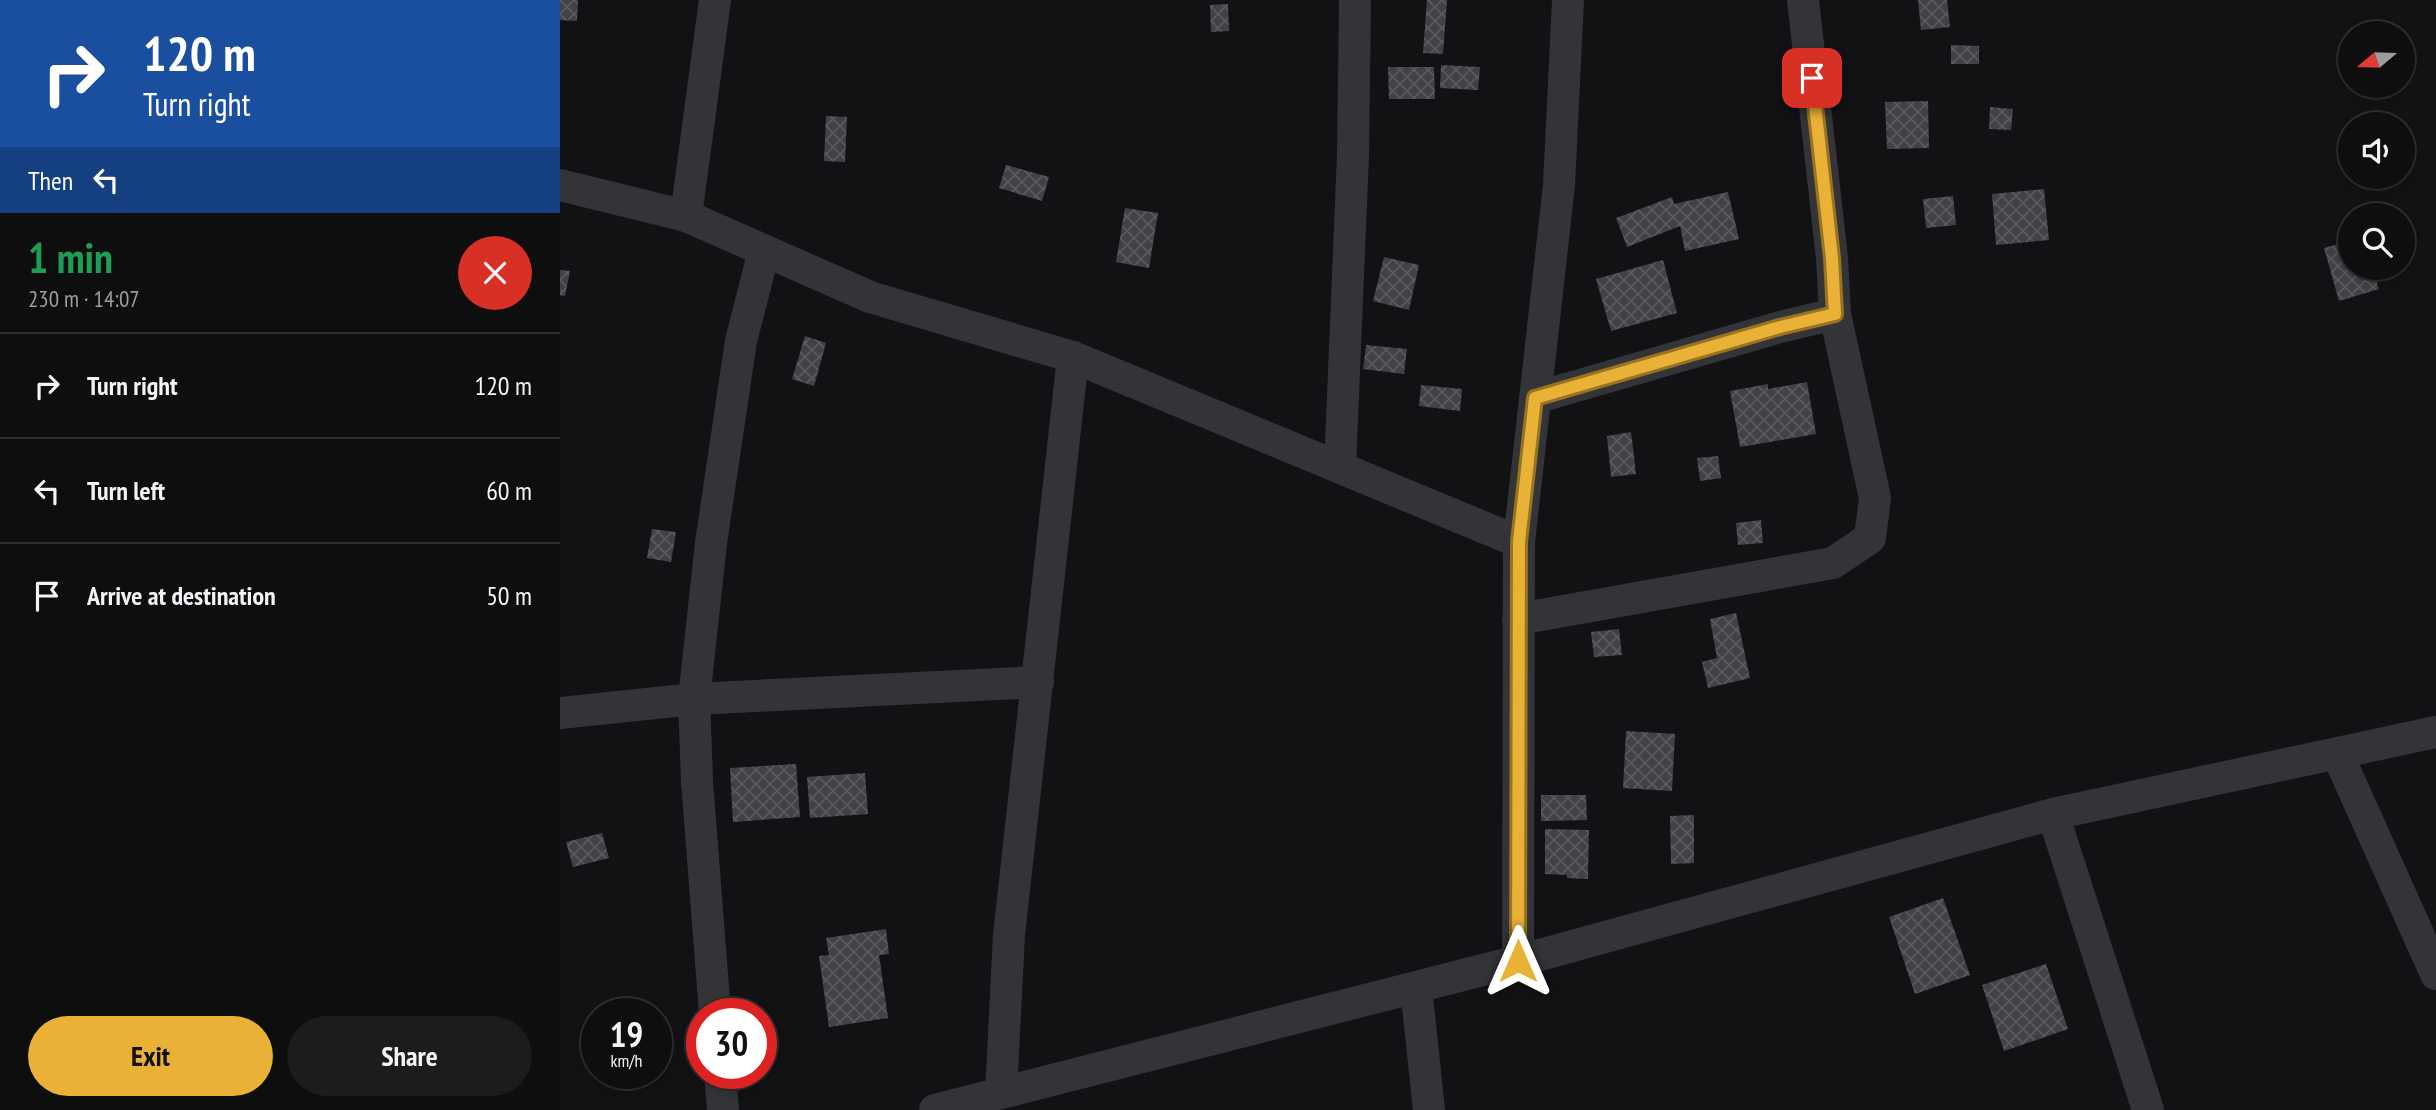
<!DOCTYPE html>
<meta charset="utf-8">
<style>
:root{--surface:#0e0e0f;--page:#1c1c1d;--text:#f1f3f6;--muted:#9b9c9e;--line:#2e2e2f;--accent:#e9b135}
body{margin:0;font-family:"PT Sans Narrow",sans-serif;background:var(--page);color:var(--text);height:100vh;display:flex;flex-direction:column;font-size:26px;white-space:nowrap}
*{box-sizing:border-box;margin:0}
p{font-size:23px;color:var(--muted)}
.icon{flex:none;width:38px;height:38px;fill:none;stroke:currentColor;stroke-width:2;stroke-linecap:round;stroke-linejoin:round}
.map{position:relative;flex:1;overflow:hidden}
.drawer{display:flex;flex-direction:column;background:var(--surface);width:560px}
.drawer>*{flex:none}
.guide{background:#1a4fa0;color:#fff;overflow:hidden}
.needle{width:46px;rotate:251deg}
.controls{position:absolute;left:1778px;top:21px;display:grid;gap:14px}
.controls a{display:grid;place-items:center;width:77px;height:77px;border-radius:50%;background:var(--surface);box-shadow:0 4px 10px #0003,0 0 0 2px var(--line);font-size:35px}
.speed{position:absolute;left:21px;top:998px;display:flex;gap:14px;font-size:35px;font-weight:700;text-align:center}
.speed>*{display:grid;place-content:center;width:91px;height:91px;border-radius:50%;background:var(--surface);box-shadow:0 4px 10px #0003,0 0 0 2px var(--line);line-height:1}
.speed small{font-size:18px;font-weight:400}
.speed .limit{border:10px solid #d22;background:#fff;color:#111}
.pin{position:absolute;display:grid;place-items:center;width:60px;height:60px;color:#fff;margin:-30px;border-radius:14px;box-shadow:0 4px 10px #0006}
.me{position:absolute;width:77px;margin:-38px;rotate:0deg;stroke-linejoin:round;filter:drop-shadow(0 0 5px #0008)}
.turn{display:flex;align-items:center;gap:24px;height:147px;padding:0 28px;font-size:32px}
.turn .icon{width:91px;height:91px;stroke-width:2.5}
.turn b{display:block;font-size:49px;line-height:60px}
.then{display:flex;align-items:center;height:66px;padding:0 28px;background:#0003;gap:14px;font-size:26px}
.round{display:grid;place-items:center;flex:none;width:74px;height:74px;border-radius:37px;background:var(--page)}
.head{display:flex;align-items:center;justify-content:space-between;height:119px;padding:0 28px}
h1{font-size:42px;font-weight:700;line-height:52px;color:#1e9e55}
.action{display:flex;gap:14px;margin-top:auto;padding:14px 28px}
.action a{flex:1;height:80px;border-radius:42px;background:var(--accent);color:#111;font-size:28px;font-weight:700;line-height:80px;text-align:center}
.action a+a{background:var(--page);color:var(--text)}
ul{padding:0;list-style:none}
li{display:flex;align-items:center;gap:21px;height:105px;padding:0 28px;border-top:2px solid var(--line)}
li div{flex:1}
li b{display:block;font-size:26px}
li em{font-style:normal}
main{display:flex;flex:1;min-height:0}
.map>svg:first-child{display:block}
</style>
<main>
<section class="drawer">
<div class="guide">
<div class="turn"><svg class="icon" aria-label="right" viewBox="0 0 24 24"><path d="M7 20v-9h11M14 6l5 5-5 5"/></svg><div><b>120 m</b>Turn right</div></div>
<div class="then">Then<svg class="icon" aria-label="left" viewBox="0 0 24 24"><path d="M17 20v-9H6M10 6l-5 5 5 5"/></svg></div>
</div>
<div class="head"><div><h1>1 min</h1><p>230 m · 14:07</p></div><a class="round" style="background:#d93025;color:#fff"><svg class="icon" aria-label="close" viewBox="0 0 24 24"><path d="M6 6l12 12M18 6L6 18"/></svg></a></div>
<ul>
<li><svg class="icon" aria-label="right" viewBox="0 0 24 24"><path d="M7 20v-9h11M14 6l5 5-5 5"/></svg><div><b>Turn right</b></div><em>120 m</em></li>
<li><svg class="icon" aria-label="left" viewBox="0 0 24 24"><path d="M17 20v-9H6M10 6l-5 5 5 5"/></svg><div><b>Turn left</b></div><em>60 m</em></li>
<li><svg class="icon" aria-label="arrive" viewBox="0 0 24 24"><path d="M6 21V4h12l-3 4 3 4H6"/></svg><div><b>Arrive at destination</b></div><em>50 m</em></li>
</ul>
<div class="action"><a>Exit</a><a>Share</a></div>
</section>
<div class="map">
<svg width="1876" height="1110" viewBox="0 0 1876 1110">
<defs>
<pattern id="building-cross-hatch" width="8" height="8" patternUnits="userSpaceOnUse" patternTransform="scale(1.75)"><rect width="8" height="8" fill="#414247"/><path d="M0 0l8 8M0 8l8-8" fill="none" stroke="#595a5f"/></pattern>
</defs>
<rect width="100%" height="100%" fill="#121214"/>
<!-- building -->
<path fill="url(#building-cross-hatch)" d="M 0,0 L 18,0 L 17,21 L 0,20 Z
M 867,0 L 887,0 L 883,54 L 863,53 Z
M 1358,0 L 1387,0 L 1390,27 L 1361,30 Z
M 668,4 L 669,31 L 651,32 L 650,5 Z
M 1391,45 L 1419,46 L 1419,64 L 1391,64 Z
M 881,65 L 920,67 L 918,90 L 880,88 Z
M 828,67 L 874,67 L 875,99 L 829,99 Z
M 1368,101 L 1369,148 L 1327,149 L 1325,102 Z
M 1430,107 L 1453,109 L 1451,130 L 1429,129 Z
M 266,116 L 287,117 L 285,162 L 264,161 Z
M 446,165 L 489,177 L 482,201 L 439,188 Z
M 1484,189 L 1489,240 L 1436,245 L 1432,194 Z
M 1168,192 L 1179,239 L 1125,251 L 1120,226 L 1067,247 L 1056,218 L 1112,197 L 1114,204 Z
M 1393,196 L 1396,225 L 1366,228 L 1363,199 Z
M 565,208 L 598,213 L 589,268 L 556,262 Z
M 1790,241 L 1790,268 L 1812,268 L 1819,289 L 1779,301 L 1764,248 Z
M 824,257 L 859,265 L 849,310 L 813,301 Z
M 1103,260 L 1117,313 L 1051,331 L 1036,279 Z
M 0,270 L 10,271 L 5,296 L 0,295 Z
M 245,336 L 266,343 L 254,386 L 232,379 Z
M 806,345 L 847,349 L 844,374 L 803,369 Z
M 1247,382 L 1256,434 L 1180,447 L 1170,391 L 1208,384 L 1208,389 Z
M 861,385 L 902,389 L 900,411 L 859,406 Z
M 1071,432 L 1076,474 L 1051,477 L 1047,436 Z
M 1158,456 L 1161,478 L 1140,481 L 1137,458 Z
M 1201,520 L 1203,543 L 1178,545 L 1176,523 Z
M 92,529 L 116,532 L 111,562 L 87,558 Z
M 1176,613 L 1190,678 L 1148,688 L 1142,662 L 1157,658 L 1150,619 Z
M 1059,629 L 1062,655 L 1034,657 L 1031,632 Z
M 1066,731 L 1115,734 L 1112,791 L 1063,788 Z
M 236,764 L 240,817 L 173,822 L 170,768 Z
M 305,773 L 308,814 L 250,818 L 247,777 Z
M 981,795 L 1026,795 L 1027,820 L 981,821 Z
M 1134,815 L 1134,863 L 1111,864 L 1110,816 Z
M 985,829 L 1029,830 L 1028,879 L 1007,878 L 1007,875 L 985,874 Z
M 42,833 L 49,858 L 13,867 L 6,842 Z
M 1383,898 L 1410,975 L 1355,994 L 1329,917 Z
M 326,929 L 329,954 L 319,955 L 328,1018 L 269,1027 L 259,956 L 269,955 L 266,938 Z
M 1486,964 L 1508,1029 L 1444,1051 L 1422,985 Z"/>
<g fill="none" stroke-linecap="round" stroke-linejoin="round">
<!-- minor -->
<path stroke="#333438" stroke-width="32" d="M 0,185 L 126,216 L 310,297 L 513,357 L 959,542
M 126,216 L 155,0
M 975,398 L 1220,327 L 1275,314 L 1272,258 L 1243,0
M 780,468 L 793,155 L 795,0
M 958,619 L 1273,563 L 1310,538 L 1315,498 L 1275,314
M 0,713 L 134,699 L 478,682
M 1777,753 L 1876,974
M 1493,814 L 1588,1110
M 958,961 L 959,542 L 999,185 L 1008,0
M 856,987 L 869,1110
M 155,1013 L 137,781 L 134,699 L 151,543 L 181,341 L 204,251
M 160,1073 L 163,1110
M 441,1093 L 449,935 L 513,357
M 375,1110 L 958,961 L 1493,814 L 1876,732"/>
</g>
<g fill="none" stroke-linecap="round" stroke-linejoin="round">
<!-- route casing -->
<g stroke="#977322" stroke-width="18">
<path id="route" d="M 958,961 L 959,542 L 975,398 L 1220,327 L 1275,314 L 1272,258 L 1252,78"/>
</g>
<!-- route -->
<use href="#route" stroke="#e9b135" stroke-width="12"/>
</g>
</svg>
<div class="controls">
<a><svg class="needle" viewBox="-14 -14 28 28"><path d="M0-13l5 13h-10z" fill="#e53935"/><path d="M0 13l5-13h-10z" fill="#9b9c9e"/></svg></a>
<a><svg class="icon" aria-label="sound" viewBox="0 0 24 24"><path d="M4 9h4l5-4v14l-5-4H4zM17 9q2 3 0 6"/></svg></a>
<a><svg class="icon" aria-label="search" viewBox="0 0 24 24"><circle cx="10" cy="10" r="6"/><path d="M15 15l6 6"/></svg></a>
</div>
<div class="speed"><div>19<small>km/h</small></div><div class="limit">30</div></div>
<div class="pin" style="left:1252px;top:78px;background:#d93025"><svg class="icon" aria-label="arrive" viewBox="0 0 24 24"><path d="M6 21V4h12l-3 4 3 4H6"/></svg></div>
<svg class="me" style="left:958px;top:961px" viewBox="-20 -20 40 40"><path d="M0-17L14 15 0 8-14 15z" fill="#e9b135" stroke="#fff" stroke-width="4"/></svg>
</div>
</main>
